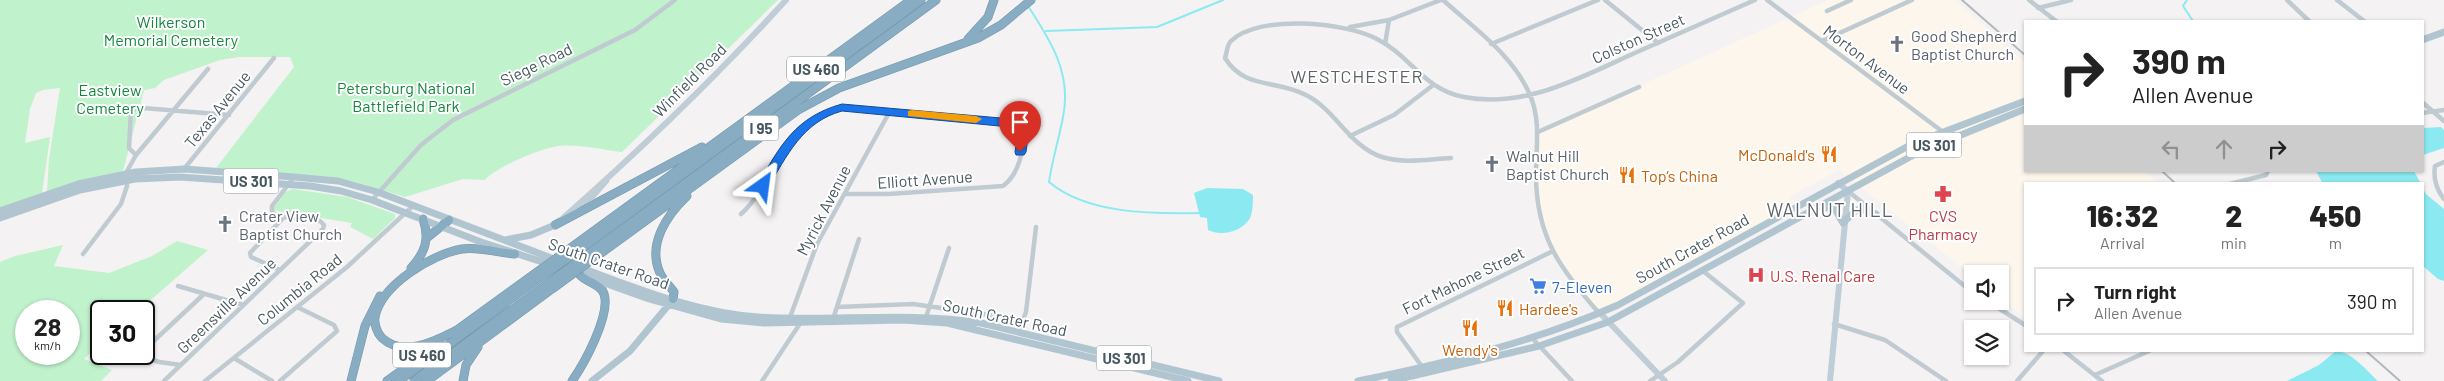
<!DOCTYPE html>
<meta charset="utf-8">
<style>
:root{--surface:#fff;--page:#f2f2f2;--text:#222;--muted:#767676;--line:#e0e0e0}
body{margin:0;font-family:Barlow,sans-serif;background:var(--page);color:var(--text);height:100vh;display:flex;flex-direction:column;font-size:19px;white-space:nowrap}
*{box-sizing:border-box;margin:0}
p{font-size:16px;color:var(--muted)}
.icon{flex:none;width:28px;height:28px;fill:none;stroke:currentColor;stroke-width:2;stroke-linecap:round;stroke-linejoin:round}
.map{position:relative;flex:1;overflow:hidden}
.sheet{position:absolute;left:2024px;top:182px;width:400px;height:170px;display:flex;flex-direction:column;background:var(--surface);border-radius:0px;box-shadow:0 1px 4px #0004}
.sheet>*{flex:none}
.guide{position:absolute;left:2024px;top:20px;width:400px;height:152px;border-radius:0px;box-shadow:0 1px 4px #0004;background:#fff;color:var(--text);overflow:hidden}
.buttons{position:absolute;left:1964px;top:265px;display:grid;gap:10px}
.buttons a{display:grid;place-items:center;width:45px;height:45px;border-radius:0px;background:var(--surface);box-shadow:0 1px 4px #0004;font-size:25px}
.speed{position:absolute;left:15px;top:300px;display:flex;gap:10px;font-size:25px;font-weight:700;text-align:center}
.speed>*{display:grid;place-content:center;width:65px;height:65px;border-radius:50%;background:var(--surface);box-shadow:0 1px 4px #0004;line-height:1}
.speed small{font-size:12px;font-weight:400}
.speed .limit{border:2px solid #111;border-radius:8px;background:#fff;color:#111}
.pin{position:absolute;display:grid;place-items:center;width:42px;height:42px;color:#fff;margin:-51px -21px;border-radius:50% 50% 50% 0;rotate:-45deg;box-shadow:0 0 5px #0007}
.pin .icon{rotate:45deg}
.me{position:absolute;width:55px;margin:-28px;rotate:31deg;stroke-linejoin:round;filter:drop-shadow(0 0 4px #0008)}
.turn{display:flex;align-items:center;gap:18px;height:105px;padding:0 25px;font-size:22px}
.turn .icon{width:65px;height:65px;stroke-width:2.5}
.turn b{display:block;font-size:35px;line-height:42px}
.lanes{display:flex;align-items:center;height:48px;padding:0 25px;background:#0003;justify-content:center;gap:25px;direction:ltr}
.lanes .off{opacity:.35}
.eta{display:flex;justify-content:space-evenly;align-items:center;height:85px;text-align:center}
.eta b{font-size:30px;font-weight:800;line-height:35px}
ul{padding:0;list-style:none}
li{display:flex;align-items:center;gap:15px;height:68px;margin:0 10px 8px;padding:0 15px;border:2px solid var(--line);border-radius:0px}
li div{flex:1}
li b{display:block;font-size:19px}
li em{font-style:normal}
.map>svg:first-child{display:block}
</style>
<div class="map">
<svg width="2444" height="381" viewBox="0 0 2444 381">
<rect width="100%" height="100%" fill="#f4f2f2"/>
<!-- commercial -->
<path fill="#fdf6ec" d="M 1828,0 L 1955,0 L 2025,63 L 2025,171 L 2145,171 L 2159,184 L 2025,184 L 2025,318 L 2000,298 L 2000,274 L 1972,274 L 1972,276 L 1839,170 L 1789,197 L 1797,205 L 1600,313 L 1562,270 L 1543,235 L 1535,202 L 1538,132 Z"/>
<!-- green -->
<path fill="#c0f2cc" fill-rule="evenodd" d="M 0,0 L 778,0 L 622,152 C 602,150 579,144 559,146 C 541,148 496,167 485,180 L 463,179 L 405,197 L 360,183 L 331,177 L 216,168 L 294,67 L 290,57 L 239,57 L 220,60 L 164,80 L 155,88 L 144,90 L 123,171 L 69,184 L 47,192 L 49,159 L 60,88 L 43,90 L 36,93 L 30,109 L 25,143 L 50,137 L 42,193 L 0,209 Z
M 293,189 L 347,197 L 395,214 L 395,218 L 373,239 L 350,227 L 352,223 L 272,210 L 285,192 Z
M 177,241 L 208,250 L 138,311 L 101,311 L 101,343 L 84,359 L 112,370 L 101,381 L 0,381 L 0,262 L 15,256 L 63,245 L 54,266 L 109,273 L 152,256 ZM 26,311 L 69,311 L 69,354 L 26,354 Z"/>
<!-- water -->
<path fill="#8beaf1" d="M 2441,127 L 2444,130 L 2444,148 L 2423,155 L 2423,128 Z
M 2316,171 L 2414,171 L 2421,184 L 2323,184 Z
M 2422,187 L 2426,194 L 2444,209 L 2444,281 L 2438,279 L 2423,266 Z
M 1207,188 L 1243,189 L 1253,195 C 1253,202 1253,211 1250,218 C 1243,231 1222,237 1208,230 L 1207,218 L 1200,217 L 1194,193 Z
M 2336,351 C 2351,351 2367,371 2378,381 L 2287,381 L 2319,365 Z"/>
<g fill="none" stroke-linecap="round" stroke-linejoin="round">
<!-- stream -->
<path stroke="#8beaf1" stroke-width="2" d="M 2187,0 L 2183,6 L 2193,21
M 1028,6 C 1051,41 1072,74 1063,117 C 1059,139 1052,160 1049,182 C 1087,214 1152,214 1199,213
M 1046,31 L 1157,27 L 1223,0"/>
<!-- highway casing -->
<g stroke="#7397ae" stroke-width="9">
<path id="highway" d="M 968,39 L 988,17 L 994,0
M 555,225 L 702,147
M 428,237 L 449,220
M 572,247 L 911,0
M 578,251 L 921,0
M 587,255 L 936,0
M 593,259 L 798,110 L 839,88 L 978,38 L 1001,25 L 1031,0
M 411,268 C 425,253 430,239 423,219
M 673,299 L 674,292 C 670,286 663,280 660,273 C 647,244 667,215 687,196
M 457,330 C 435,341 404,358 382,338 C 377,333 374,324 375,317 C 381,285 432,254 462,249 C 479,246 497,253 515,254
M 453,333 L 533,275
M 351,381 L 365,326 L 380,296
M 387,381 L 440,343
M 399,381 L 538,279
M 414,381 L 546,285
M 427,381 L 552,289
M 463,381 L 466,365 L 478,347
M 572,381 C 584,364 611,315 604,294 C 601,284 586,282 580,275"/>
</g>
<!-- street -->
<path stroke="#bfcbd1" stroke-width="4.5" d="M 1443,0 C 1474,28 1513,55 1530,95 C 1541,120 1536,148 1536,175 C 1536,236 1560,269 1599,313
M 1605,0 L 1658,43
M 1767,0 L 1951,138
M 2029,0 L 2056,21
M 2287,0 L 2309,21
M 2337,0 L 2364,21
M 2038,8 L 2071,0
M 1827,11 L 1851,0
M 1350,27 L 1389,20 L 1441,0
M 1822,41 L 1912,0
M 1385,44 L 1389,20
M 1491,44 L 1598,0
M 2422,102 L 2444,121
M 2422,113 L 2444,110
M 1538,132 L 1639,87
M 1350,136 L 1394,115 L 1432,86
M 136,155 L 129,148 L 131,110 L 143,108 L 229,115
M 1451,158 C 1429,159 1404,164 1382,157 C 1349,146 1336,110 1306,95 C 1276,79 1245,90 1225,58 C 1227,53 1227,44 1231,41 C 1259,14 1345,22 1377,39 C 1411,56 1423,89 1464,97 C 1526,109 1583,76 1637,52 C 1676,35 1716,17 1755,0
M 2444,162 L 2435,166 C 2433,179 2436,189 2444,199
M 184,169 L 274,58
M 2230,184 L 2266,175 L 2268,171
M 1848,191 L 1972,292
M 372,200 L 421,145 L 453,120 L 635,30 L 675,0
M 581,203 L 592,198 L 607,181
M 741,214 C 765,192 773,161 793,137 C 804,122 825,112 842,107 L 1006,122 L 1017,125 L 1022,130 C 1025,149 1019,174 1003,186 L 889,194 L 845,194
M 83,254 L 121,204 L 127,186 L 126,173 L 136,155 L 208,69
M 280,270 L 251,257 L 250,253 L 284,217
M 178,286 L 243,305
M 1987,301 L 2025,325
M 837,307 L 913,304 L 1024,320
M 834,316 L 859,239
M 789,320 L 817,244 L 890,111
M 925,320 L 949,248
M 1834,324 L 1885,340 L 1946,381
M 1018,332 L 1026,312 L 1036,227
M 1533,339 L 1572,381
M 144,350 L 204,294
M 2064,351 L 2102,381
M 140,354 L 138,355 L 159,362 L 181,365
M 234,358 L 272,381
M 1423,368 L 1397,332 L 1397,327 L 1551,252
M 2095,375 L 2149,351
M 164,381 L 323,229 L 324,225 L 320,221 L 278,216 L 272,212 L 272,206 L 294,177
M 205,381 L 347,267 L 414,205
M 280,381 L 337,331 L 334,325 L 297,307
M 762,381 L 801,322
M 1650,381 L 1678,362 L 1743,303 L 1703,271
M 2017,381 L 2043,351"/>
<!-- secondary -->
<path stroke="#bfcdd6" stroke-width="6" d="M 562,219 C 640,150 716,77 786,0
M 1600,313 L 1665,381
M 1830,381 L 1848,191 L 1838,183"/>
<!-- primary -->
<path stroke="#b1c5d1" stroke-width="7" d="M 2422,40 L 2444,32
M 1820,207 L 1835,209 L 1843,223 L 1856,210 L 1865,210 L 1876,214
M 0,211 L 78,184 L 136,172 L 184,169 L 294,177 L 338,181 L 378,192 L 559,261
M 0,218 L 80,190 L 135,179 L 180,177 L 310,186 L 341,191 L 372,200 L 481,242 L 570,271
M 505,240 L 531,235 L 555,225
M 576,266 C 634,287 695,313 758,317 C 833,322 906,311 981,323 L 1219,381
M 585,276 L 649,299 L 721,319 L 764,323 L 903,320 L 947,323 L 1188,381
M 592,381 L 630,351 L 671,302
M 1358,381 C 1447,363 1534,342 1618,305 L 1912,144 L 2025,101
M 1391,381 L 1539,346 L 1608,322 L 1919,152 L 2025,109"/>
<!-- highway -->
<use href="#highway" stroke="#88acc2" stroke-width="8"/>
<!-- rail -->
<path stroke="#b3b8bc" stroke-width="2" d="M 1962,0 L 2025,55
M 2162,171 L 2176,184
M 2366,351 L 2400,381"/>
<!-- highway-bridge casing -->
<g stroke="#7397ae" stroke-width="9" stroke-linecap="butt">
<path id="highway-bridge" d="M 533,275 L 572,247
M 538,279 L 578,251
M 546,285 L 587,255
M 552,289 L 593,259"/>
</g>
<!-- highway-bridge -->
<use href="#highway-bridge" stroke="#88acc2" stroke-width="8"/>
</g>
<!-- route -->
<path fill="#1a73e8" stroke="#114b97" d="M 842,104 L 1012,119 C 1031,125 1028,136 1026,152 L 1024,155 L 1016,155 L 1015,152 L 1018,133 L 1010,127 L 842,111 C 802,122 787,156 767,189 L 759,189 L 757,186 C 780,146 795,117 842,104 Z"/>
<!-- slow -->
<path fill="#f59e0b" d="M 912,110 L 976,116 L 982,119 L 976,123 L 908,116 L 908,111 Z"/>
<!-- icons -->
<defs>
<g id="church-bare" transform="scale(1.35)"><path d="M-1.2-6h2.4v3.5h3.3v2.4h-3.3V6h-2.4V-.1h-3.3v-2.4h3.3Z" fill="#6b7280" stroke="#fff" stroke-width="2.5" paint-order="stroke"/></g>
<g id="restaurant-bare" transform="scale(1.35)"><path d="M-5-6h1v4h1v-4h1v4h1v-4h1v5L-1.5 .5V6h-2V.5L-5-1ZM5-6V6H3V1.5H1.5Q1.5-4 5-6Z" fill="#e8710a" stroke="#fff" stroke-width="2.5" paint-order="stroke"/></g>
<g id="pharmacy-bare" transform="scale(1.35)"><path d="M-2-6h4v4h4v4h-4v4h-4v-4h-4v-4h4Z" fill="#e0444e" stroke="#fff" stroke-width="2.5" paint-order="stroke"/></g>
<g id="hospital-bare" transform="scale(1.35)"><path d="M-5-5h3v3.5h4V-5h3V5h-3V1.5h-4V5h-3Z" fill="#e0444e" stroke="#fff" stroke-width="2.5" paint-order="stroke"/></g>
<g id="supermarket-bare" transform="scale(1.35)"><path d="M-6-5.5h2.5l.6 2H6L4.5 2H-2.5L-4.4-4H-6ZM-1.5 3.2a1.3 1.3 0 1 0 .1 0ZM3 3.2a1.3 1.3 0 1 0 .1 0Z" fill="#3f7fe0" stroke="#fff" stroke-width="2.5" paint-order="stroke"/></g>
</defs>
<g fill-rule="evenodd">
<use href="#church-bare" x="1897" y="44"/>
<use href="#restaurant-bare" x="1829" y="154"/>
<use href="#church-bare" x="1492" y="164"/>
<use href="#restaurant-bare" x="1627" y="175"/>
<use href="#pharmacy-bare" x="1943" y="194"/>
<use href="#church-bare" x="225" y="224"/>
<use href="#hospital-bare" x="1756" y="275"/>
<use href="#supermarket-bare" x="1538" y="286"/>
<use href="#restaurant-bare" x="1505" y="308"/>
<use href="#restaurant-bare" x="1470" y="328"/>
</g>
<g text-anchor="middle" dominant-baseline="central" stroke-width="4" stroke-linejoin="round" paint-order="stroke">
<!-- shield labels -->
<g fill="#fff" stroke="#7f8a90" stroke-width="1">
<rect x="787" y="56.5" width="58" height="25" rx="4"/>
<rect x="743.5" y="115.5" width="35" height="25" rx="4"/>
<rect x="1906.5" y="132.5" width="55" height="25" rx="4"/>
<rect x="223.5" y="168.5" width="55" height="25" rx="4"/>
<rect x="393" y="342.5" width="58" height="25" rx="4"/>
<rect x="1096.5" y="345.5" width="55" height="25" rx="4"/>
</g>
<g font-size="15" font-weight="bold" fill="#485860">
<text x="816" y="69">US 460</text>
<text x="761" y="128">I 95</text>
<text x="1934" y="145">US 301</text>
<text x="251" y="181">US 301</text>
<text x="422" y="355">US 460</text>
<text x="1124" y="358">US 301</text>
</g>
<!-- park labels -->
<g font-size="16" fill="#13873d" stroke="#fff">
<text x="171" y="21">Wilkerson<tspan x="171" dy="18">Memorial Cemetery</tspan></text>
<text x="406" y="87">Petersburg National<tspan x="406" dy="18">Battlefield Park</tspan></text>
<text x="110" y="89">Eastview<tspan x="110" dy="18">Cemetery</tspan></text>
</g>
<!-- worship labels -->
<g font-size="16" fill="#5b616d" stroke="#fff" text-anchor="start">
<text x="1911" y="35">Good Shepherd<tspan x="1911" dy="18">Baptist Church</tspan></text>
<text x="1506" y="155">Walnut Hill<tspan x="1506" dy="18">Baptist Church</tspan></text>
<text x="239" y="215">Crater View<tspan x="239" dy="18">Baptist Church</tspan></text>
</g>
<!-- street labels -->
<g font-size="16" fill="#485860" stroke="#fff">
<text transform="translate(1638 38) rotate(-24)">Colston Street</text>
<text transform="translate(1867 59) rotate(37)">Morton Avenue</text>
<text transform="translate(536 64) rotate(-26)">Siege Road</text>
<text transform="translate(689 80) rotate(-45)">Winfield Road</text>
<text transform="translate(217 109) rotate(-51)">Texas Avenue</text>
<text transform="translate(925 179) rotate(-4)">Elliott Avenue</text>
<text transform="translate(823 210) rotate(-63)">Myrick Avenue</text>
<text transform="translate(1692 248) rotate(-29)">South Crater Road</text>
<text transform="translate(609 263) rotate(19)">South Crater Road</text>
<text transform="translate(1463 280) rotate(-26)">Fort Mahone Street</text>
<text transform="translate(299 289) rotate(-39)">Columbia Road</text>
<text transform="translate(226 305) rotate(-44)">Greensville Avenue</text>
<text transform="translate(1005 317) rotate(12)">South Crater Road</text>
</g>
<!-- food labels -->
<g font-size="16" fill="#c56008" stroke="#fff" text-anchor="start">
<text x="1815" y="154" text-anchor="end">McDonald's</text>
<text x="1641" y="175">Top’s China</text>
<text x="1519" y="308">Hardee's</text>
<text x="1470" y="349" text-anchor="middle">Wendy's</text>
</g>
<!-- health labels -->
<g font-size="16" fill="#be3a42" stroke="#fff">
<text x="1943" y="215">CVS<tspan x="1943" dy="18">Pharmacy</tspan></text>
<text x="1770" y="275" text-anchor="start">U.S. Renal Care</text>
</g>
<!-- shop labels -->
<g font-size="16" fill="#366cbe" stroke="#fff" text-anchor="start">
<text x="1552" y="286">7-Eleven</text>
</g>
<!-- neighbourhood labels -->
<g font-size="18" letter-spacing="1" fill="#5e6367" stroke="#fff">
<text x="1357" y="76">WESTCHESTER</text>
</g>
<!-- quarter labels -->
<g font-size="19" letter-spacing="1" fill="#5e6367" stroke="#fff">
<text x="1830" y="209">WALNUT HILL</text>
</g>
</g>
</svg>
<div class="buttons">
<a><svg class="icon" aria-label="sound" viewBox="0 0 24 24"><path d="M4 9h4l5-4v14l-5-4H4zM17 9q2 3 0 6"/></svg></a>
<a><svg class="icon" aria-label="layers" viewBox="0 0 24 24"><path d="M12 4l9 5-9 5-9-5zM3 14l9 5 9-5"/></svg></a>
</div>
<div class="speed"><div>28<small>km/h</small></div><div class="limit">30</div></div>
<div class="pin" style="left:1020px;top:152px;background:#d93025"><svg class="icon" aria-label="arrive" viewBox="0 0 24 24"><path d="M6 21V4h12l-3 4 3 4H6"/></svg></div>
<svg class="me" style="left:763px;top:186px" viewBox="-20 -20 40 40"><path d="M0-17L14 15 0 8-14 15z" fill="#1a73e8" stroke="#fff" stroke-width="4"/></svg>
<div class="guide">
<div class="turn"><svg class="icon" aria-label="right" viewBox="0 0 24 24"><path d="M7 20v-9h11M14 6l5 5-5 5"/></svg><div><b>390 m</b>Allen Avenue</div></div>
<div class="lanes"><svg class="icon off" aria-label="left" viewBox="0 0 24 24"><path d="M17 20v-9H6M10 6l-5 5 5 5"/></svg><svg class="icon off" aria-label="ahead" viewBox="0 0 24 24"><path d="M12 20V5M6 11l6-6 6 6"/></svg><svg class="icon" aria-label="right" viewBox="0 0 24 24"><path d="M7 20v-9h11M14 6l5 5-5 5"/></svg></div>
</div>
<section class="sheet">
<div class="eta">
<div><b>16:32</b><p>Arrival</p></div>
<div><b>2</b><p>min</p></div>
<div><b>450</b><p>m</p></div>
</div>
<ul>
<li><svg class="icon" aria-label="right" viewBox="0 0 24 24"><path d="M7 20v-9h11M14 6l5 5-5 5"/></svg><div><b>Turn right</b><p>Allen Avenue</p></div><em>390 m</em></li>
</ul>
</section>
</div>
